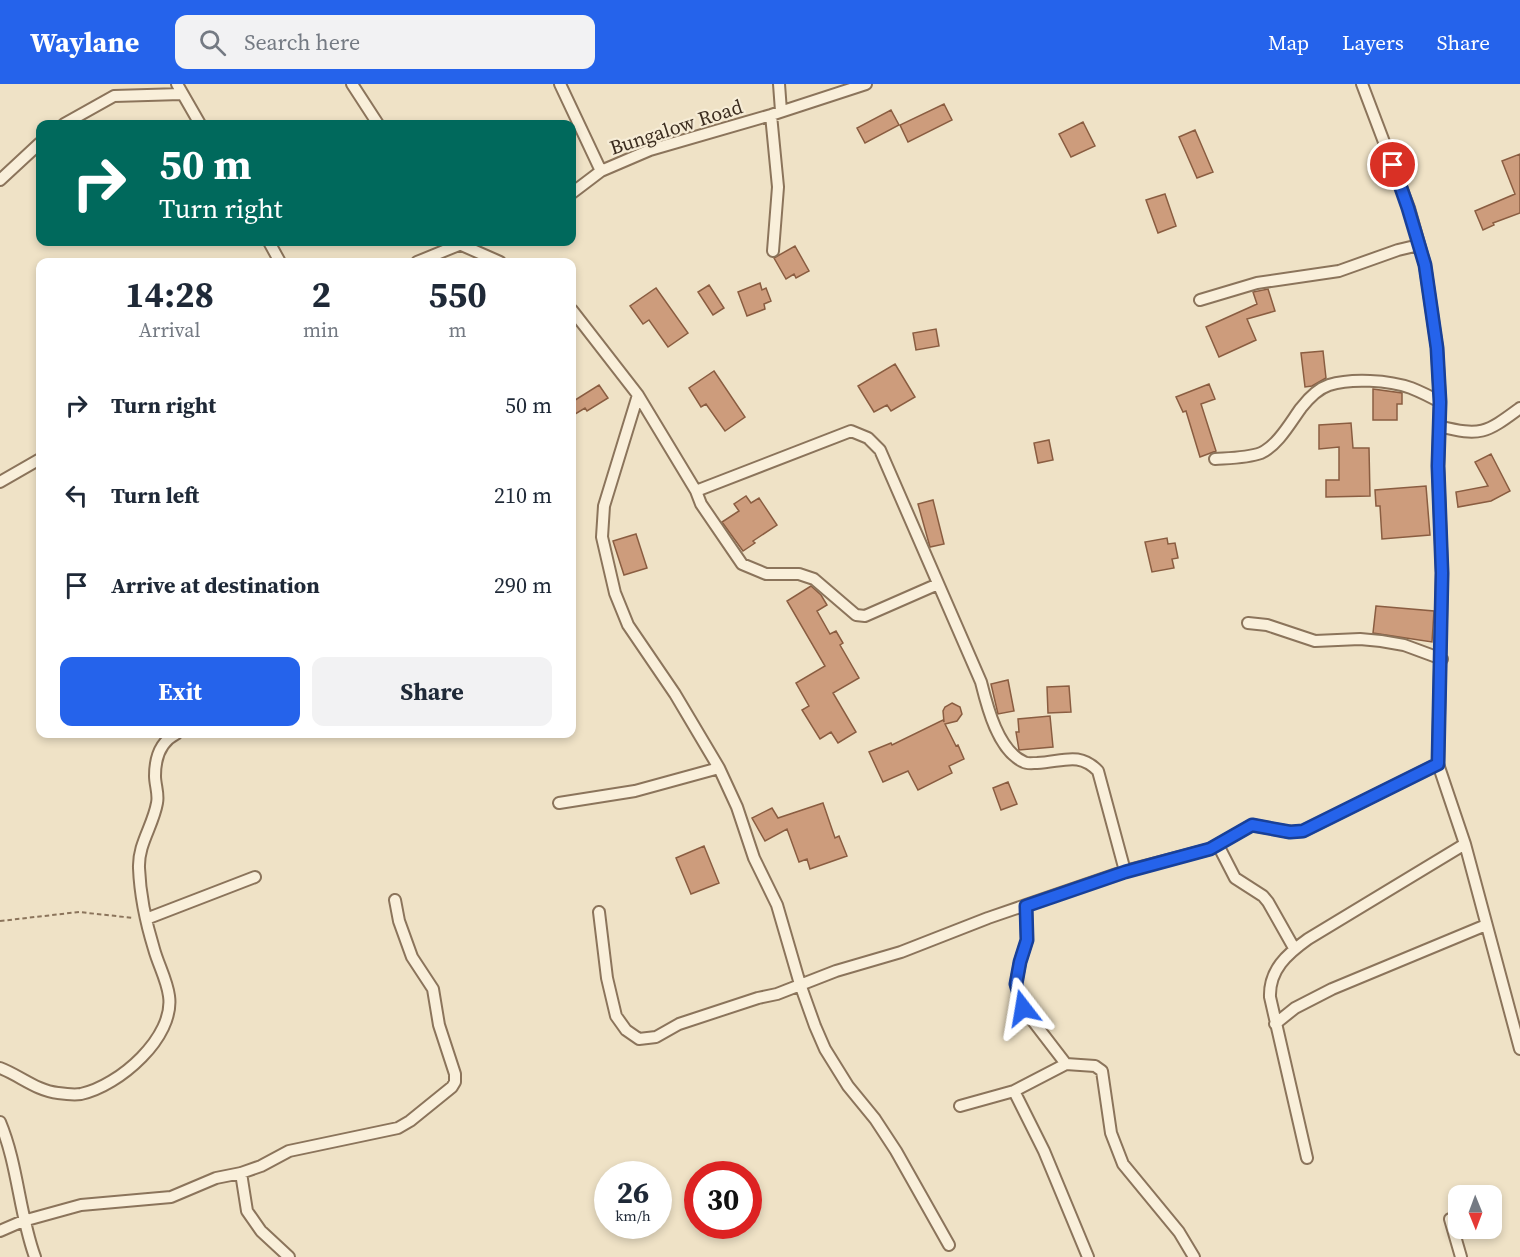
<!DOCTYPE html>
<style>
:root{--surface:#fff;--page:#f2f2f3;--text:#1f2937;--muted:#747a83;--accent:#2563eb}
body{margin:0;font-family:"Source Serif 4",serif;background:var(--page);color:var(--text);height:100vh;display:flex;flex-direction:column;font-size:22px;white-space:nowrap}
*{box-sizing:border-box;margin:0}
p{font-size:20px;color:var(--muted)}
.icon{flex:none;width:33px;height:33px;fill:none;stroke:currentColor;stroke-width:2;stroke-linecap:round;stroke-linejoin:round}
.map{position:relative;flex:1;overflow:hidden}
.sheet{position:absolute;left:36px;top:174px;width:540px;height:480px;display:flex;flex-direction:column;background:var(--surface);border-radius:12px;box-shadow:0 3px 9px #0003}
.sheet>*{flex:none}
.hud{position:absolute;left:36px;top:36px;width:540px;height:126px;border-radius:12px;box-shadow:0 3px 9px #0003;background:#00695c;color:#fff;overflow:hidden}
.needle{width:39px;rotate:179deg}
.tools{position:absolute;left:1448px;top:1101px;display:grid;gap:12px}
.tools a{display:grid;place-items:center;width:54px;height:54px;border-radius:12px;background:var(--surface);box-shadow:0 3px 9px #0003;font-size:30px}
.speed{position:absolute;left:594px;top:1077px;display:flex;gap:12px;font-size:30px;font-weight:700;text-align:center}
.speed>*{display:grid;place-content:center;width:78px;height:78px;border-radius:50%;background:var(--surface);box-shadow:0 3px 9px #0003;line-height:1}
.speed small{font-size:15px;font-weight:400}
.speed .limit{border:9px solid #d22;background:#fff;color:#111}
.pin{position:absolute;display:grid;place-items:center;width:51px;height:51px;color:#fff;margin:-26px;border:3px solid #fff;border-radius:50%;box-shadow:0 2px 6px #0007}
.me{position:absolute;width:66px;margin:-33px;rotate:346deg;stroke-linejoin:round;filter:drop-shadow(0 0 4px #0008)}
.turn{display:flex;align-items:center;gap:21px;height:126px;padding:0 24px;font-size:27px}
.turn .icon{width:78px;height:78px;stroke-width:2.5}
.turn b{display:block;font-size:42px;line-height:51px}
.eta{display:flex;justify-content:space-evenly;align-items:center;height:102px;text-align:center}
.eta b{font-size:36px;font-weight:700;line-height:42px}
.cta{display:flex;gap:12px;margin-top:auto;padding:12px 24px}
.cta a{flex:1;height:69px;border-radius:12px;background:var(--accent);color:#fff;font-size:24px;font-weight:700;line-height:69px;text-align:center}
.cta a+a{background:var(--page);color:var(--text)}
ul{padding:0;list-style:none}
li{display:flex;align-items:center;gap:18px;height:90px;padding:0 24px}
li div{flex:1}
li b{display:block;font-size:22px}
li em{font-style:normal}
header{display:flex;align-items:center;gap:36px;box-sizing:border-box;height:84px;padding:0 30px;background:var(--accent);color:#fff}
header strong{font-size:28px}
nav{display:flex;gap:33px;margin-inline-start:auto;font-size:21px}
.search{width:420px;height:54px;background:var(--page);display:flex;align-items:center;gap:15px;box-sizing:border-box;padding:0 21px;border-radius:12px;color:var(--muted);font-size:22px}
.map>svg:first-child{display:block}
</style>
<header>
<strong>Waylane</strong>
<div class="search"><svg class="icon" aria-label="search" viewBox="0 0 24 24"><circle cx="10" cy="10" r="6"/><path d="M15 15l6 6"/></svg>Search here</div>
<nav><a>Map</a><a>Layers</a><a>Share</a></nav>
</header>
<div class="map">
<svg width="1520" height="1173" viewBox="0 0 1520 1173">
<rect width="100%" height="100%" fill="#efe2c6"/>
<!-- building -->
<path fill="#cd9c7c" stroke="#8a5d41" stroke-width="1.5" d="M 944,20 L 952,36 L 908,58 L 900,41 Z
M 891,26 L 899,41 L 865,59 L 857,44 Z
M 1083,38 L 1095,62 L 1071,73 L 1059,50 Z
M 1195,46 L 1213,88 L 1197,94 L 1179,53 Z
M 1520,70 L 1520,129 L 1493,139 L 1494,141 L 1483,146 L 1475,127 L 1515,110 L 1502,77 Z
M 1165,110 L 1176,142 L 1158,149 L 1146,116 Z
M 795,162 L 809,187 L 796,194 L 794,190 L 786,195 L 774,174 Z
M 760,199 L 762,206 L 766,204 L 771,217 L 764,220 L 765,225 L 747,232 L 738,208 Z
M 709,201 L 724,224 L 713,231 L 698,208 Z
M 656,204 L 688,249 L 668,263 L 649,236 L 643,240 L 630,222 Z
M 1268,205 L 1275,227 L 1247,235 L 1256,256 L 1219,273 L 1206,243 L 1257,220 L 1253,208 Z
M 936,245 L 939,262 L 916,266 L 913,249 Z
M 1323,267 L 1326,294 L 1312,302 L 1305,303 L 1301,269 Z
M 895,280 L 915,313 L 891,327 L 887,321 L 874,328 L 858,302 Z
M 714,287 L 745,333 L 725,347 L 706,320 L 701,323 L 689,304 Z
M 1209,300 L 1215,315 L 1201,320 L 1216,367 L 1200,373 L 1186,327 L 1183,328 L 1176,313 Z
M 599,301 L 608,314 L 587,327 L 585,324 L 572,332 L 572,318 Z
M 1373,305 L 1402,309 L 1402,320 L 1397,320 L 1397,336 L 1373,336 Z
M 1351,339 L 1353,364 L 1369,364 L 1370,412 L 1326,413 L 1326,396 L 1339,396 L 1339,363 L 1319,365 L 1319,341 Z
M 1049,356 L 1053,376 L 1038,379 L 1034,359 Z
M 1491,370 L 1510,407 L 1491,417 L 1458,423 L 1456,408 L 1488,402 L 1475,378 Z
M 1426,402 L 1430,451 L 1382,455 L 1380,422 L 1376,422 L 1375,406 Z
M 746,412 L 751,419 L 759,414 L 777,441 L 753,457 L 755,459 L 743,467 L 722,438 L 739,427 L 734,420 Z
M 933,416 L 944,460 L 930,463 L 918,420 Z
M 636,450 L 647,484 L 624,491 L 613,457 Z
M 1167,454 L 1168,460 L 1175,459 L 1178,474 L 1172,475 L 1174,484 L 1152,488 L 1145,458 Z
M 811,502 L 821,511 L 827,521 L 817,527 L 830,550 L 836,547 L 843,559 L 840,561 L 859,594 L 833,609 L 856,648 L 838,659 L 831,648 L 820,655 L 802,626 L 809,622 L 796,599 L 825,582 L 787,517 Z
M 1376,522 L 1434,527 L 1432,558 L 1373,549 Z
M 1008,596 L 1014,627 L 998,630 L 991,600 Z
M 1069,602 L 1071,628 L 1048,629 L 1047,603 Z
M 952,619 L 960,623 L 962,630 L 957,637 L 945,640 L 956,662 L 958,661 L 964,675 L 949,682 L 952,689 L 918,706 L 908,687 L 883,698 L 869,668 L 891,659 L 892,661 L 943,636 L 944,638 L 943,627 L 945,623 Z
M 1050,632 L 1053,663 L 1019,666 L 1016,648 L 1019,648 L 1018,635 Z
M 1008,698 L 1017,720 L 1001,726 L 993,704 Z
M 823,719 L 835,754 L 839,752 L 847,772 L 810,785 L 807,775 L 799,778 L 787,745 L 765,757 L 752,734 L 772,724 L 778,734 Z
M 704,762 L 719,799 L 691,810 L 676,774 Z"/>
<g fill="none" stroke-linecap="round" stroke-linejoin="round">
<!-- street casing -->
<g stroke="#8b745b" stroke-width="14">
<path id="street" d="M 177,0 L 200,40
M 352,0 L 378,40
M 560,0 L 601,87
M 779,0 L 781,27
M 1362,0 L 1409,124 L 1425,181 L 1437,264 L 1440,318 L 1438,382 L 1442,489 L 1438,680 L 1465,760 L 1520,965
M 771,31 L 778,103 L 773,167
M 64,40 L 114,12 L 181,10
M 0,96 L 40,59
M 572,109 L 601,87 L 650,66 L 771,31 L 866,0
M 269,158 L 280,178
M 457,159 L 500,178
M 417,178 L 466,158
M 1200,216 L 1257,199 L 1339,187 L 1398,166 L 1419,161
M 572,226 L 638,311 L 696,407 L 851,347 L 868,354 L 880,366 L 981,598 C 987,622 998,667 1024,678 C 1027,680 1033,679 1037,679 C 1062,678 1079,667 1098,687 L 1125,787
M 638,311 L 604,422 L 602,453 L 615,509 L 628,541 L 675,610 L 719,684 L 737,723 L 754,774 L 777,821 L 800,900 L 815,942 L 825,965 L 848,1002 L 875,1035 L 896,1067 L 949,1161
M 1439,342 C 1481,353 1486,349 1520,324
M 1215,375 C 1230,374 1247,374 1261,369 C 1278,361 1290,339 1301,324 C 1308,315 1317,305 1329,301 C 1351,294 1389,296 1411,304 C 1421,308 1431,313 1440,318
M 0,398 L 40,375
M 696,407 L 701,420 L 742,480 L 766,490 L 799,490 L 814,495 L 856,531 L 865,532 L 938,500
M 1248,539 L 1267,541 L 1315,557 L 1360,555 L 1381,557 L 1404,561 L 1442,575
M 559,719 L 635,707 L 719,684
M 1218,761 L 1235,794 L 1263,812 L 1268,818 L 1294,864
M 1026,822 L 1027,856 L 1020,878 L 1016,900 L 1023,924 L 1066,980
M 599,828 L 607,894 L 616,932 L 626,946 L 639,955 L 656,953 L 679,940 L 758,914 L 777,910 L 836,887 L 901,868 L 988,834 L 1125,787 L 1210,765 L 1252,741 L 1290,748 L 1303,747 L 1438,680
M 146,835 L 255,793
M 1275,940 L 1295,924 L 1332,905 L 1486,841
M 0,984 C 19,991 37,1007 58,1009 C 65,1010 74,1011 81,1010 C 119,1002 175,953 169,912 C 167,896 158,880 154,865 C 146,839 140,810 139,784 C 138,760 153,742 157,719 C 159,710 155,701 155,692 C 155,675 160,658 176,650
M 960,1022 L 1014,1007
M 0,1038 C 18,1081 19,1129 35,1173
M 1307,1074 L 1270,913 C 1269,886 1287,870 1308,855 L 1465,760
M 241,1089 L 247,1127 L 261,1147 L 289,1173
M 1450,1135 L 1461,1173
M 0,1147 L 23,1137 L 81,1121 L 171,1113 L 216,1094 L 241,1089 L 261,1082 L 289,1067 L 398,1044 L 410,1037 L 452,1003 L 455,998 L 455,990 L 439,941 L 433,905 L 412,873 L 399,837 L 395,816
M 1088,1173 L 1044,1067 L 1014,1007 L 1066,980 L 1095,982 L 1102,987 L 1111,1049 L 1123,1080 L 1179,1148 L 1194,1173"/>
</g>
<!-- path -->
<path stroke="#8b745b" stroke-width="2" stroke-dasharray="4.5 3" stroke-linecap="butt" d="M 0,837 L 79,828 L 134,834"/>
<!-- street -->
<use href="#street" stroke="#f9efda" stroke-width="10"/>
</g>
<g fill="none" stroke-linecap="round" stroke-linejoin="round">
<!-- route casing -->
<g stroke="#184099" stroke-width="15">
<path id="route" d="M 1023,924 L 1016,900 L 1020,878 L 1027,856 L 1026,822 L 1125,788 L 1210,765 L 1252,741 L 1290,748 L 1303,747 L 1438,680 L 1442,489 L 1438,382 L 1440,318 L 1437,264 L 1425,181 L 1408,124 L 1393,81"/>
</g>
<!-- route -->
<use href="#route" stroke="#2563eb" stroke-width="10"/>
</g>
<g text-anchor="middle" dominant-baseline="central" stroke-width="4.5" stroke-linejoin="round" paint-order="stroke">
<!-- street labels -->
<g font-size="20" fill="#3b2c1f" stroke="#f6ecd6">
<text transform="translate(676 43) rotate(-18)">Bungalow Road</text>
</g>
</g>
</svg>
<div class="tools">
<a><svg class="needle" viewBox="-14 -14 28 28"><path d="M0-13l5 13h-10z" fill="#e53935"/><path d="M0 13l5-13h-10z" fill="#747a83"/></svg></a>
</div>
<div class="speed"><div>26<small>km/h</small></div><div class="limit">30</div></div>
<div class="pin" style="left:1393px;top:81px;background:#d93025"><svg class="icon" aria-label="arrive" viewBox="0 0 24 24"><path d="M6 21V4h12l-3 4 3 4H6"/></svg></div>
<svg class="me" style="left:1023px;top:924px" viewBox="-20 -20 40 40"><path d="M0-17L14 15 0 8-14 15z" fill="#2563eb" stroke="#fff" stroke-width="4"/></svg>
<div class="hud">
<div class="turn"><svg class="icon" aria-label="right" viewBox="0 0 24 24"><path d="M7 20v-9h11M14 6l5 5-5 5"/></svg><div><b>50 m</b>Turn right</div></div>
</div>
<section class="sheet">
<div class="eta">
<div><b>14:28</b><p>Arrival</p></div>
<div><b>2</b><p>min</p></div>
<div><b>550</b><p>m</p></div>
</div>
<ul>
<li><svg class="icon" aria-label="right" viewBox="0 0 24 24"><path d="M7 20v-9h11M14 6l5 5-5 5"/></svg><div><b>Turn right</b></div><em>50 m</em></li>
<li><svg class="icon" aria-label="left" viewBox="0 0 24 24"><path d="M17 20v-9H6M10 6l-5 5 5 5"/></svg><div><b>Turn left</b></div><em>210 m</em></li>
<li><svg class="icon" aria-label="arrive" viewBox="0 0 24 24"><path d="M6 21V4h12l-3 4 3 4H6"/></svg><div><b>Arrive at destination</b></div><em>290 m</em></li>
</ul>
<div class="cta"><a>Exit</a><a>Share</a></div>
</section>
</div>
